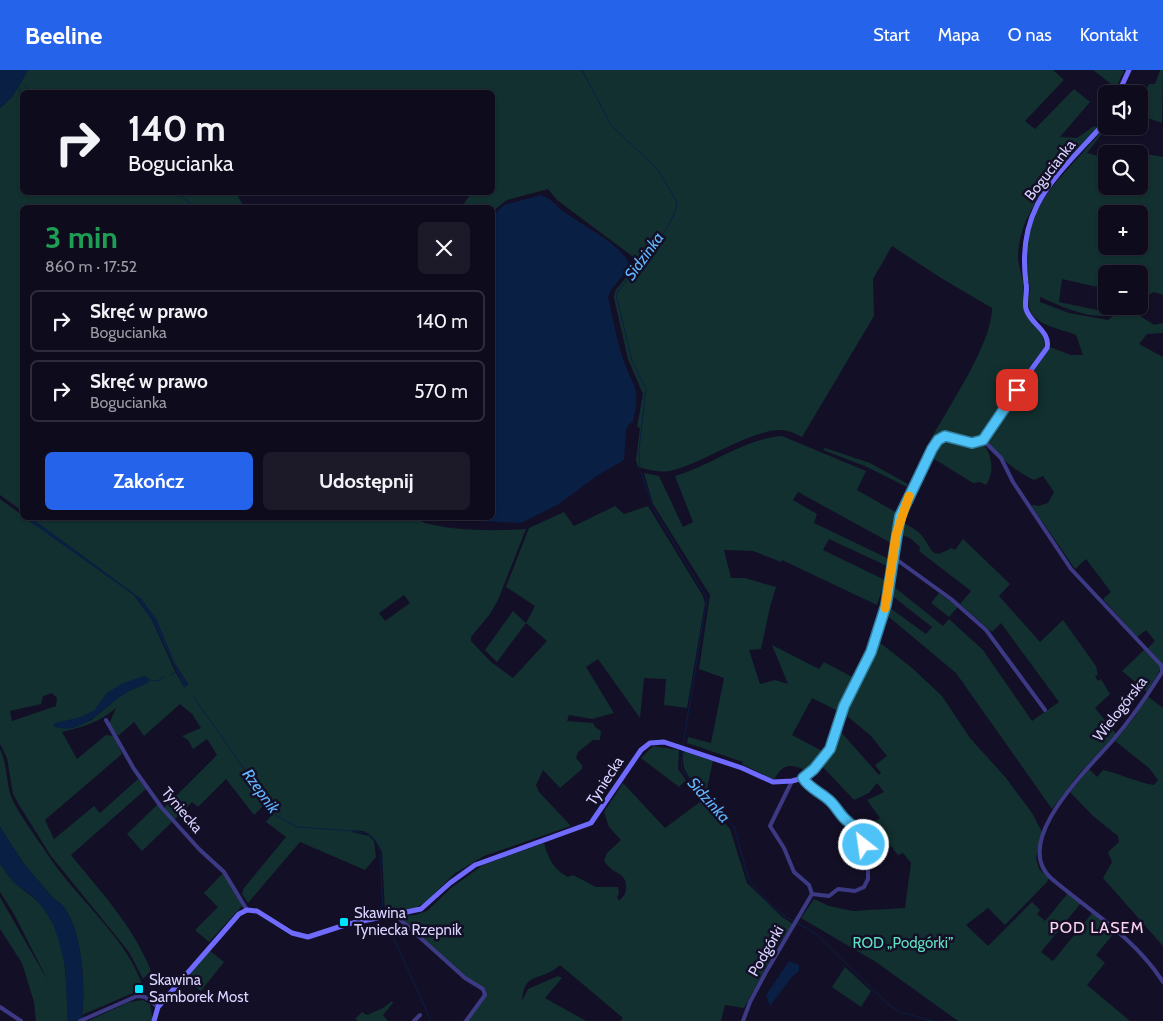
<!DOCTYPE html>
<html lang="pl">
<meta charset="utf-8">
<style>
:root{--surface:#0e0b1c;--page:#1c1929;--text:#f1f3f6;--muted:#9b9ba3;--line:#2e2b3b;--accent:#2563eb}
body{margin:0;font-family:Cabin,sans-serif;background:var(--page);color:var(--text);height:100vh;display:flex;flex-direction:column;font-size:19px;white-space:nowrap}
*{box-sizing:border-box;margin:0}
p{font-size:16px;color:var(--muted)}
.icon{flex:none;width:28px;height:28px;fill:none;stroke:currentColor;stroke-width:2;stroke-linecap:round;stroke-linejoin:round}
.map{position:relative;flex:1;overflow:hidden}
.sheet{position:absolute;left:20px;top:135px;width:475px;height:315px;display:flex;flex-direction:column;background:var(--surface);border-radius:8px;box-shadow:0 1px 4px #0004,0 0 0 1px var(--line)}
.sheet>*{flex:none}
.hud{position:absolute;left:20px;top:20px;width:475px;height:105px;border-radius:8px;box-shadow:0 1px 4px #0004,0 0 0 1px var(--line);background:#0e0b1c;color:var(--text);overflow:hidden}
.fabs{position:absolute;left:1098px;top:15px;display:grid;gap:10px}
.fabs a{display:grid;place-items:center;width:50px;height:50px;border-radius:8px;background:var(--surface);box-shadow:0 1px 4px #0004,0 0 0 1px var(--line);font-size:25px}
.pin{position:absolute;display:grid;place-items:center;width:42px;height:42px;color:#fff;margin:-21px;border-radius:10px;box-shadow:0 2px 8px #0006}
.me{position:absolute;width:55px;margin:-28px;rotate:330deg;stroke-linejoin:round;filter:drop-shadow(0 0 4px #0008)}
.turn{display:flex;align-items:center;gap:18px;height:105px;padding:0 25px;font-size:22px}
.turn .icon{width:65px;height:65px;stroke-width:2.5}
.turn b{display:block;font-size:35px;line-height:42px}
.round{display:grid;place-items:center;flex:none;width:52px;height:52px;border-radius:8px;background:var(--page)}
.summary{display:flex;align-items:center;justify-content:space-between;height:85px;padding:0 25px}
h1{font-size:30px;font-weight:700;line-height:38px;color:#1e9e55}
.cta{display:flex;gap:10px;margin-top:auto;padding:10px 25px}
.cta a{flex:1;height:58px;border-radius:8px;background:var(--accent);color:#fff;font-size:20px;font-weight:700;line-height:58px;text-align:center}
.cta a+a{background:var(--page);color:var(--text)}
ul{padding:0;list-style:none}
li{display:flex;align-items:center;gap:15px;height:62px;margin:0 10px 8px;padding:0 15px;border:2px solid var(--line);border-radius:8px}
li div{flex:1}
li b{display:block;font-size:19px}
li em{font-style:normal}
header{display:flex;align-items:center;gap:30px;box-sizing:border-box;height:70px;padding:0 25px;background:var(--accent);color:#fff}
header strong{font-size:24px}
nav{display:flex;gap:28px;margin-inline-start:auto;font-size:18px}
.map>svg:first-child{display:block}
</style>
<header>
<strong>Beeline</strong>
<nav><a>Start</a><a>Mapa</a><a>O nas</a><a>Kontakt</a></nav>
</header>
<div class="map">
<svg width="1163" height="951" viewBox="0 0 1163 951">
<rect width="100%" height="100%" fill="#130f26"/>
<!-- green -->
<path fill="#12302f" fill-rule="evenodd" d="M 28,0 L 1053,0 L 1064,10 L 1025,51 L 1035,59 L 1074,19 L 1090,32 L 1060,67 L 1077,68 L 1094,56 L 1097,57 C 1067,97 1020,132 1018,186 C 1018,198 1024,208 1024,220 C 1025,226 1023,233 1024,239 C 1028,255 1047,260 1044,278 L 1003,332 L 981,367 L 972,370 L 950,362 L 937,367 L 927,377 C 945,341 992,276 992,238 L 941,208 L 892,176 L 873,209 L 874,246 L 802,367 C 797,365 793,362 788,361 C 760,353 700,396 669,401 C 659,403 647,399 638,397 L 636,390 L 640,358 L 637,357 L 643,324 L 628,289 L 614,228 L 615,221 L 635,196 L 632,186 L 557,130 L 548,119 L 507,130 L 493,141 L 492,138 L 462,137 L 471,123 L 492,122 L 492,22 L 22,22 L 22,122 L 236,123 L 244,137 L 22,138 L 22,441 L 0,425 L 0,38 L 12,27 Z
M 1093,0 L 1123,0 L 1124,1 L 1116,18 Z
M 1160,0 L 1163,0 L 1162,53 L 1139,45 L 1139,38 L 1149,14 L 1155,14 Z
M 1103,59 L 1104,61 L 1087,83 L 1106,88 L 1106,116 L 1139,116 L 1139,95 L 1143,95 L 1142,83 L 1163,87 L 1163,225 L 1154,222 L 1143,228 L 1137,244 L 1154,255 L 1163,253 L 1163,263 L 1147,264 L 1139,274 L 1163,287 L 1163,595 L 1147,579 L 1155,571 L 1146,560 L 1137,567 L 1103,529 L 1111,522 L 1086,489 L 1075,499 L 1031,435 L 1039,436 L 1048,433 L 1054,422 L 1043,406 L 1034,410 C 1015,401 1001,389 988,372 L 1011,331 L 1050,277 L 1071,285 L 1083,285 L 1076,265 C 1062,259 1032,255 1029,237 C 1027,229 1031,221 1029,214 C 1013,140 1062,110 1103,59 ZM 1106,144 L 1139,144 L 1139,176 L 1106,176 ZM 1106,204 L 1139,204 L 1139,236 L 1125,236 L 1108,250 L 1069,243 L 1040,232 L 1040,227 C 1058,235 1081,246 1101,246 C 1108,246 1114,240 1119,236 L 1111,236 L 1102,241 L 1059,232 L 1062,209 L 1106,219 Z
M 782,366 L 866,401 L 857,420 L 899,444 L 893,456 L 891,473 L 798,422 L 793,430 L 817,444 L 814,453 L 887,488 L 887,496 L 829,469 L 823,480 L 885,510 L 877,535 L 782,490 L 781,492 L 753,481 L 724,480 L 731,508 L 745,508 L 776,517 L 770,537 L 761,579 L 749,580 L 760,614 L 775,610 L 788,614 L 772,575 L 819,599 L 824,592 L 856,609 L 838,641 L 812,628 L 792,665 L 824,682 L 806,701 C 791,693 782,694 774,710 L 742,694 L 743,692 L 687,673 L 688,667 L 711,673 L 724,608 L 699,599 L 710,525 L 653,434 L 644,403 L 659,406 L 683,457 L 693,452 L 675,406 C 711,396 743,369 782,366 Z
M 945,369 L 950,369 L 966,375 L 984,375 C 993,387 994,403 986,415 L 980,412 L 973,413 L 931,387 L 937,374 Z
M 825,378 L 870,393 L 908,414 L 907,417 L 867,397 L 823,380 Z
M 0,429 L 134,525 L 152,550 L 174,599 L 184,617 L 188,614 L 174,592 L 156,549 L 141,529 L 31,448 L 413,448 C 442,462 493,461 526,459 L 498,530 L 490,544 L 471,567 L 471,571 L 491,592 L 513,608 L 547,571 L 526,553 L 497,592 L 485,580 L 513,541 L 526,553 L 535,536 L 506,517 L 529,458 L 564,442 L 574,456 L 615,436 L 624,444 L 648,436 L 703,526 L 705,533 L 687,638 L 664,635 L 666,609 L 644,608 L 640,648 L 598,589 L 586,597 L 614,643 L 592,649 L 569,645 L 567,651 L 593,653 L 595,657 L 601,661 L 600,670 L 593,670 L 578,682 L 576,688 L 582,695 L 582,699 L 560,718 L 543,700 L 536,715 L 539,722 L 571,756 L 484,786 L 454,804 L 427,831 L 416,838 L 385,843 L 382,782 C 377,770 366,756 352,762 L 369,766 L 374,771 L 376,787 L 365,800 L 300,772 L 248,833 L 242,824 L 244,818 L 286,767 L 266,752 L 272,744 L 265,734 L 254,745 L 226,709 L 198,737 L 192,732 L 174,750 L 164,738 L 217,685 L 207,669 L 193,679 L 188,670 L 182,666 L 201,658 L 192,644 L 180,634 L 144,666 L 134,652 L 118,666 L 109,654 L 116,638 C 100,652 83,657 62,662 L 77,689 L 106,665 L 114,666 L 122,684 L 45,750 L 54,769 L 94,736 L 100,743 L 138,709 L 146,719 L 71,785 C 101,822 134,857 151,901 L 143,909 L 129,882 L 51,786 L 19,735 L 13,724 L 7,688 L 0,674 ZM 404,525 L 410,533 L 385,551 L 379,543 ZM 144,606 L 90,651 L 54,654 L 82,647 L 95,640 L 107,623 ZM 52,623 L 57,628 L 56,636 L 12,651 L 10,641 L 41,634 L 43,626 Z
M 903,452 C 908,456 918,460 922,466 C 933,479 930,491 951,478 L 955,480 L 963,469 L 1010,514 L 999,526 L 1040,572 L 1063,550 L 1096,596 L 1098,605 L 1095,606 L 1098,611 L 1101,609 L 1110,624 L 1095,638 L 1116,664 L 1077,706 L 1052,739 L 956,603 L 889,547 L 890,538 L 926,564 L 932,557 L 891,525 L 893,516 L 943,556 L 949,549 L 983,580 L 1032,651 L 1059,632 L 1001,553 L 992,562 L 960,534 L 971,521 L 919,481 L 920,477 L 910,468 L 899,464 Z
M 939,523 L 958,537 L 949,547 L 931,533 Z
M 878,571 L 912,598 L 942,626 L 970,668 L 1006,708 L 1032,743 L 1042,762 L 1036,788 L 1039,799 L 1049,808 L 1047,812 L 1005,855 L 988,838 L 966,855 L 988,876 L 1032,832 L 1040,840 L 1037,844 L 1045,851 L 1068,823 L 1081,833 L 1041,882 L 1053,891 L 1093,842 L 1115,862 L 1096,885 L 1105,893 L 1087,915 L 1130,951 L 958,951 L 876,892 L 801,848 L 814,829 L 829,836 L 853,841 L 905,838 L 911,793 L 903,783 L 898,785 L 872,753 L 880,748 L 867,730 L 884,722 L 877,713 L 869,723 L 854,730 L 822,696 L 834,681 L 841,662 L 879,705 L 881,703 L 875,695 L 887,686 L 871,666 L 846,645 L 850,630 Z
M 1144,580 L 1159,594 L 1159,602 L 1147,622 L 1122,601 Z
M 1147,626 L 1163,638 L 1163,876 L 1103,808 L 1112,792 L 1108,782 L 1119,772 L 1118,766 L 1093,746 L 1070,722 L 1089,699 L 1097,707 L 1103,700 C 1121,704 1136,712 1154,715 L 1158,710 L 1149,698 L 1115,671 L 1136,645 Z
M 653,676 L 679,680 L 678,699 L 686,710 L 679,717 L 641,688 Z
M 0,679 C 7,693 6,708 10,723 C 15,740 38,769 48,785 C 76,828 122,863 141,911 L 141,915 L 133,923 L 82,945 C 86,917 82,842 54,829 L 24,794 L 0,757 Z
M 684,681 L 713,691 L 706,723 C 692,709 679,703 684,681 Z
M 623,713 L 665,758 L 704,729 L 730,759 L 747,813 L 782,847 L 793,854 L 779,874 L 744,938 L 725,935 L 721,951 L 620,951 L 623,948 L 560,895 C 542,912 524,900 522,931 L 528,919 L 558,906 L 562,908 L 545,928 L 586,951 L 467,951 L 486,924 L 486,919 L 464,906 L 397,846 L 415,845 L 427,841 L 451,818 L 483,795 L 544,773 C 549,789 553,799 568,807 L 573,805 L 596,817 L 618,817 L 619,824 L 617,827 L 619,831 L 625,824 C 631,800 611,806 604,790 L 607,783 L 621,770 L 609,757 L 604,742 Z
M 158,734 L 172,752 L 142,781 L 127,764 Z
M 0,794 C 5,800 9,807 14,812 C 22,820 32,825 40,834 C 68,866 66,911 68,951 L 36,951 L 34,932 L 22,893 L 0,859 L 0,827 L 48,911 L 14,844 L 0,822 Z
M 223,803 L 243,835 L 209,872 L 195,860 L 218,837 L 204,823 Z
M 210,881 L 224,892 L 201,921 L 185,910 Z
M 845,897 L 871,921 L 861,937 L 832,917 Z
M 143,930 L 150,934 L 153,951 L 88,951 L 129,932 Z
M 392,931 L 393,933 L 383,945 L 388,951 L 358,951 L 355,949 L 362,942 L 367,945 L 383,938 Z"/>
<!-- water -->
<path fill="#0a1f44" d="M 0,0 L 28,0 L 12,27 L 0,38 Z
M 541,125 C 551,128 555,135 563,141 C 579,154 626,176 630,197 L 611,220 L 608,227 C 613,247 616,269 623,289 C 634,320 641,315 633,352 L 629,354 L 626,361 L 624,390 L 595,407 L 559,434 L 521,453 L 432,449 L 430,448 L 492,448 L 493,145 L 504,135 Z
M 25,448 L 31,448 L 141,529 L 156,549 L 174,592 L 188,615 L 184,617 L 152,550 L 134,525 Z
M 144,606 L 149,608 L 148,613 C 140,617 130,620 123,625 C 104,637 80,668 53,656 L 55,653 L 82,647 L 95,640 L 107,623 L 121,614 Z
M 0,757 L 24,794 L 54,829 C 82,842 86,917 82,945 L 85,951 L 68,951 L 65,896 L 59,871 L 53,854 L 42,836 L 31,825 L 14,813 L 0,794 Z
M 789,891 L 799,895 L 799,901 L 791,908 L 770,936 L 766,925 Z"/>
<g fill="none" stroke-linecap="round" stroke-linejoin="round">
<!-- stream -->
<path stroke="#0a1f44" stroke-width="1" d="M 582,0 L 611,55 L 658,100 L 677,132 C 674,160 632,202 616,224 L 632,291 L 646,319 L 639,380 L 640,398
M 21,12 L 31,22
M 19,15 L 22,36
M 138,122 L 181,126 L 196,138
M 641,402 L 654,440 L 707,528 L 683,675
M 170,605 L 176,602
M 149,610 L 157,611 L 164,607
M 193,626 L 277,746 L 297,757 L 355,761 L 365,763 L 375,770 L 380,780 L 383,844
M 683,679 L 681,695 L 682,700 L 734,757 L 749,810 C 758,822 773,839 786,847 C 797,854 807,857 817,865 L 890,936 L 900,942 L 933,951
M 388,855 L 431,951"/>
<!-- street -->
<path stroke="#3d3a85" stroke-width="4" d="M 983,370 L 1001,388 L 1013,412 L 1071,499 L 1161,595 L 1162,602 C 1147,626 1131,649 1113,670 C 1089,698 1009,772 1052,809 C 1091,842 1135,868 1163,912
M 893,487 L 951,529 L 986,560 L 1045,640
M 106,650 L 134,699 L 162,738 L 199,779 L 224,802 L 247,840
M 792,711 L 770,756 L 784,778 L 794,802 L 809,815 L 812,824 L 829,826 L 838,819 L 855,821 L 864,817 L 868,809 L 868,792 L 862,765 L 829,730 L 806,714 L 803,708
M 395,845 L 465,908 L 483,919 L 485,925 L 466,951
M 0,937 L 21,951
M 80,951 L 137,926 L 145,927 L 158,937
M 414,951 L 420,945
M 743,951 L 750,932 L 766,902 L 812,824"/>
<!-- secondary -->
<path stroke="#6f6bff" stroke-width="5" d="M 1118,24 L 1129,0
M 154,951 L 158,937 L 239,844 L 247,840 L 257,841 L 292,863 L 308,867 L 348,854 L 421,839 L 450,813 L 475,795 L 591,753 L 641,680 L 650,673 L 664,672 L 742,698 L 773,712 L 792,711 L 803,708 L 814,699 L 830,679 L 844,636 L 877,568 L 886,535 L 901,447 L 932,379 L 938,370 L 945,366 L 971,373 L 985,368 L 1009,330 L 1047,278 C 1051,261 1030,254 1026,239 C 1024,231 1028,221 1026,213 C 1016,138 1054,109 1100,58 L 1106,48"/>
</g>
<g fill="none" stroke-linecap="round" stroke-linejoin="round">
<!-- route casing -->
<g stroke="#337fa1" stroke-width="12">
<path id="route" d="M 864,775 C 861,760 854,758 844,748 C 839,743 835,735 829,730 C 820,722 809,718 803,708 L 814,699 L 830,679 L 844,636 L 871,582 L 886,535 L 900,446 L 932,379 L 938,370 L 945,366 L 972,373 L 983,370 L 1017,320"/>
</g>
<!-- route -->
<use href="#route" stroke="#4fc3f7" stroke-width="9"/>
<!-- slow -->
<path stroke="#f59e0b" stroke-width="9" d="M 885,538 L 896,465 L 909,426"/>
</g>
<!-- markers -->
<g fill="#00e5ff" stroke="#130f26" stroke-width="2">
<rect x="339" y="847" width="10" height="10" rx="2.5"/>
<rect x="134" y="914" width="10" height="10" rx="2.5"/>
</g>
<g text-anchor="middle" dominant-baseline="central" stroke-width="5" stroke-linejoin="round" paint-order="stroke">
<!-- street labels -->
<g font-size="15" fill="#d9d4ff" stroke="#130f26">
<text transform="translate(1050 100) rotate(-52)">Bogucianka</text>
<text transform="translate(1120 639) rotate(-52)">Wielogórska</text>
<text transform="translate(605 711) rotate(-57)">Tyniecka</text>
<text transform="translate(182 740) rotate(50)">Tyniecka</text>
<text transform="translate(766 881) rotate(-60)">Podgórki</text>
</g>
<!-- poi labels -->
<g font-size="15" fill="#d9d4ff" stroke="#130f26" text-anchor="start">
<text x="354" y="843">Skawina<tspan x="354" dy="17">Tyniecka Rzepnik</tspan></text>
<text x="149" y="910">Skawina<tspan x="149" dy="17">Samborek Most</tspan></text>
</g>
<!-- park labels -->
<g font-size="15" fill="#5fe0c0" stroke="#130f26">
<text x="903" y="873">ROD „Podgórki”</text>
</g>
<!-- water labels -->
<g font-size="16" font-style="italic" fill="#62b6ff" stroke="#130f26">
<text transform="translate(644 186) rotate(-54)">Sidzinka</text>
<text transform="translate(261 721) rotate(54)">Rzepnik</text>
<text transform="translate(709 730) rotate(48)">Sidzinka</text>
</g>
<!-- neighbourhood labels -->
<g font-size="16" letter-spacing="1" fill="#ffd6f0" stroke="#130f26">
<text x="1097" y="857">POD LASEM</text>
</g>
</g>
</svg>
<div class="fabs">
<a><svg class="icon" aria-label="sound" viewBox="0 0 24 24"><path d="M4 9h4l5-4v14l-5-4H4zM17 9q2 3 0 6"/></svg></a>
<a><svg class="icon" aria-label="search" viewBox="0 0 24 24"><circle cx="10" cy="10" r="6"/><path d="M15 15l6 6"/></svg></a>
<a>+</a>
<a>−</a>
</div>
<div class="pin" style="left:1017px;top:320px;background:#d93025"><svg class="icon" aria-label="arrive" viewBox="0 0 24 24"><path d="M6 21V4h12l-3 4 3 4H6"/></svg></div>
<svg class="me" style="left:864px;top:775px" viewBox="-20 -20 40 40"><circle r="17" fill="#4fc3f7" stroke="#fff" stroke-width="3"/><path d="M0-11L8 9 0 5-8 9z" fill="#fff"/></svg>
<div class="hud">
<div class="turn"><svg class="icon" aria-label="right" viewBox="0 0 24 24"><path d="M7 20v-9h11M14 6l5 5-5 5"/></svg><div><b>140 m</b>Bogucianka</div></div>
</div>
<section class="sheet">
<div class="summary"><div><h1>3 min</h1><p>860 m · 17:52</p></div><a class="round"><svg class="icon" aria-label="close" viewBox="0 0 24 24"><path d="M6 6l12 12M18 6L6 18"/></svg></a></div>
<ul>
<li><svg class="icon" aria-label="right" viewBox="0 0 24 24"><path d="M7 20v-9h11M14 6l5 5-5 5"/></svg><div><b>Skręć w prawo</b><p>Bogucianka</p></div><em>140 m</em></li>
<li><svg class="icon" aria-label="right" viewBox="0 0 24 24"><path d="M7 20v-9h11M14 6l5 5-5 5"/></svg><div><b>Skręć w prawo</b><p>Bogucianka</p></div><em>570 m</em></li>
</ul>
<div class="cta"><a>Zakończ</a><a>Udostępnij</a></div>
</section>
</div>
